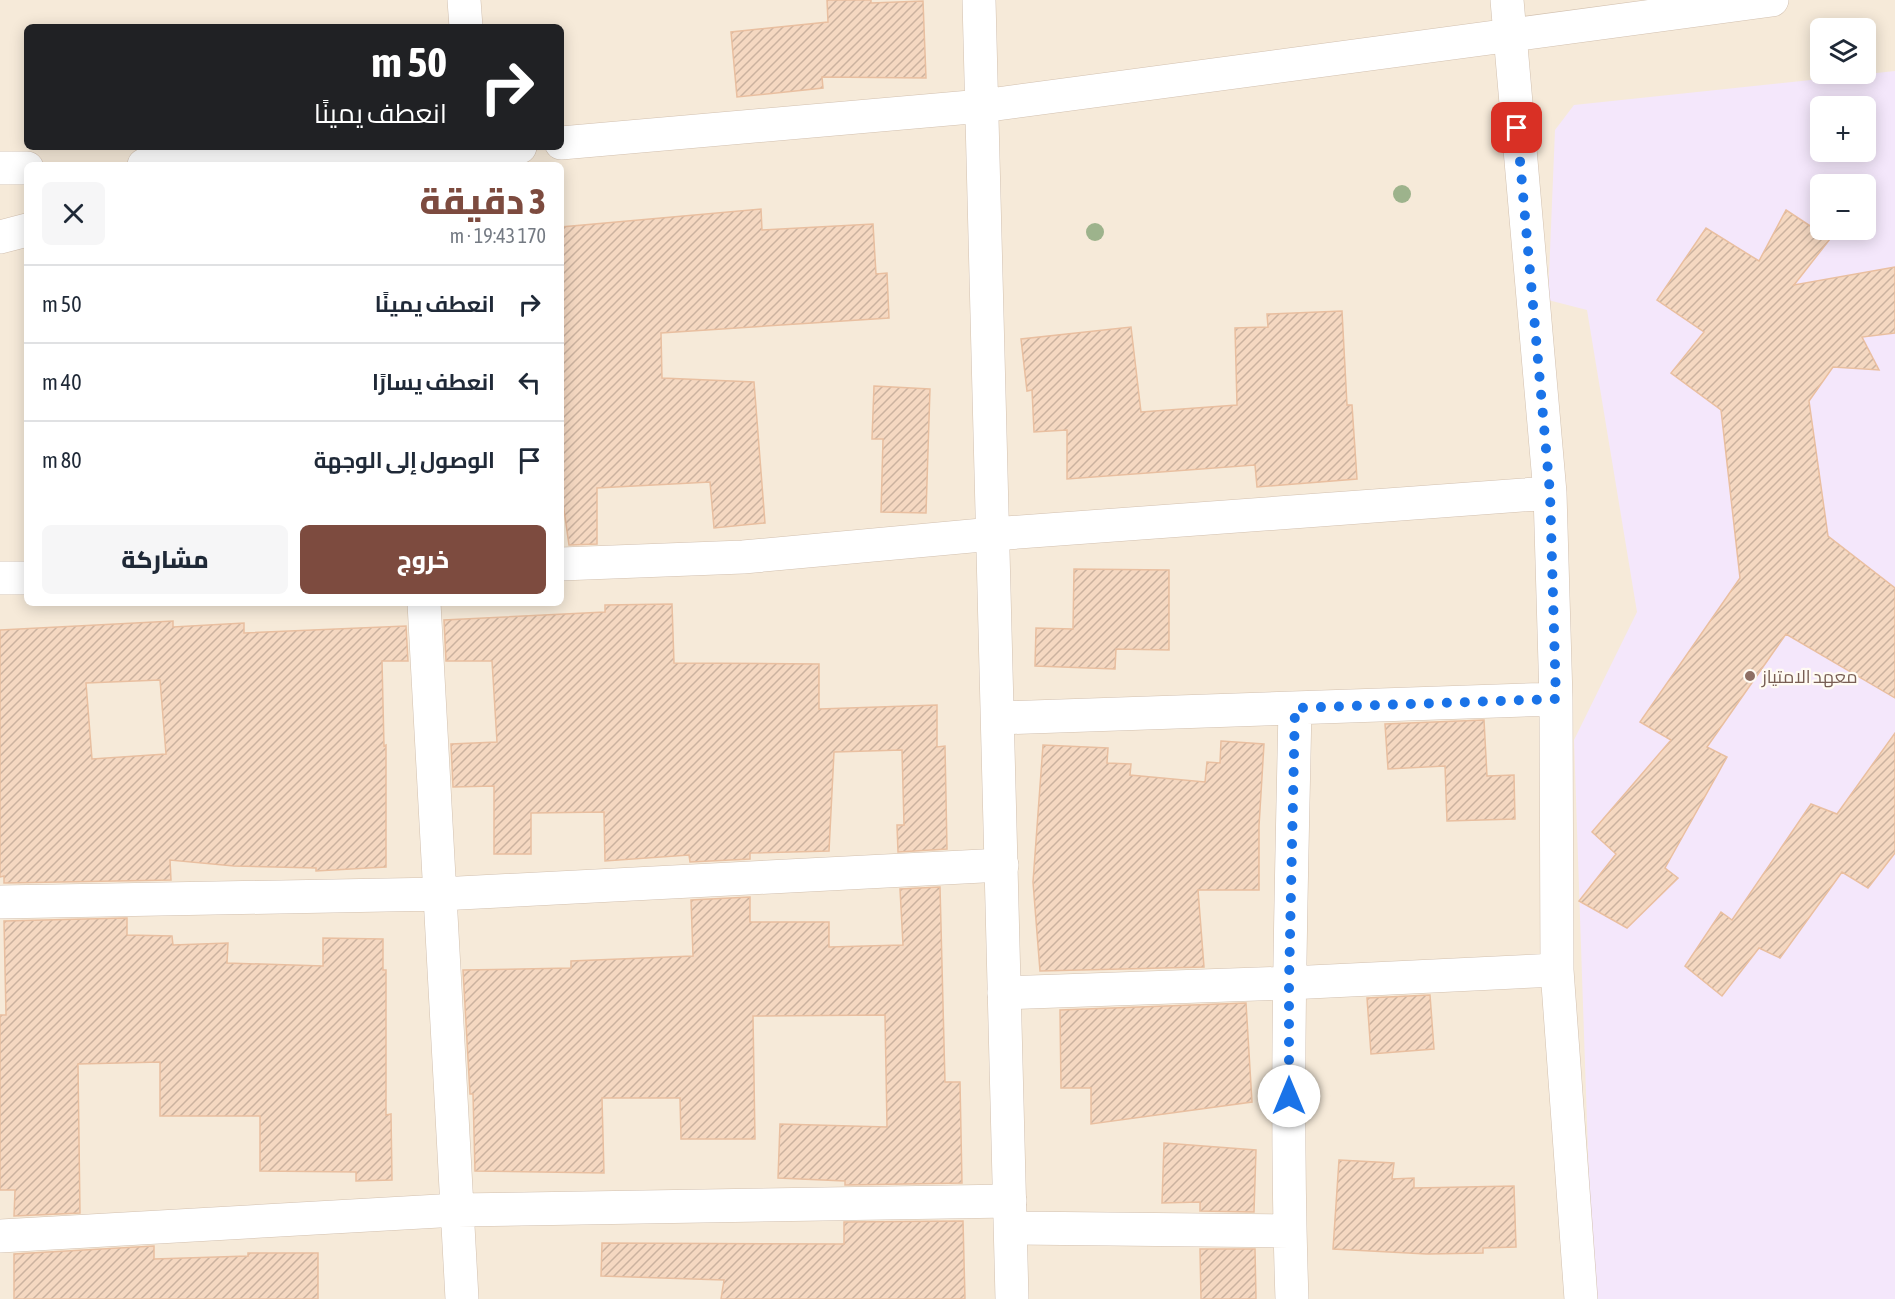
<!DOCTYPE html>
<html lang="ar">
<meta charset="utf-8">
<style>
:root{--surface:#fff;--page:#f6f6f7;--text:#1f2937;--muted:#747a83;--line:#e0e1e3;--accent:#7d4b3f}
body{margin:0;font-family:"Asap Condensed",Cairo,sans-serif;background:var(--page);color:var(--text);direction:rtl;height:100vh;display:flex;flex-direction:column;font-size:22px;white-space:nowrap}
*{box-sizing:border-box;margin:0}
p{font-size:20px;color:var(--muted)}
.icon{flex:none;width:33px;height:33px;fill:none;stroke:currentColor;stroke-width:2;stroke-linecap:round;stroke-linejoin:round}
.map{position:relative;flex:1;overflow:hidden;direction:ltr}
.panel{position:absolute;left:24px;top:162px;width:540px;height:444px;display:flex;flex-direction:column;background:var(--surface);border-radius:9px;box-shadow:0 3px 15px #0003;direction:rtl}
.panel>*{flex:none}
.banner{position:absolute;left:24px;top:24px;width:540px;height:126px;border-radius:9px;box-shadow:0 3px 15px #0003;direction:rtl;background:#202124;color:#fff;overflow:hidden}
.fabs{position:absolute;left:1810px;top:18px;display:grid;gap:12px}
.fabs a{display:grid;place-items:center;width:66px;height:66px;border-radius:9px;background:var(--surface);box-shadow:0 3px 15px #0003;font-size:30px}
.pin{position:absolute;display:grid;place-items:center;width:51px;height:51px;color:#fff;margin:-26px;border-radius:12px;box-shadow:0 3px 9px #0006}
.me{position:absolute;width:66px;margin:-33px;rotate:0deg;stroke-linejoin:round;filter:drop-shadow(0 0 4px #0008)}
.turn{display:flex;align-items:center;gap:21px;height:126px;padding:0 18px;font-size:27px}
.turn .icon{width:78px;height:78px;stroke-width:2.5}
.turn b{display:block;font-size:42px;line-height:51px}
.round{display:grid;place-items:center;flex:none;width:63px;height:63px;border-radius:9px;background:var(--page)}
.summary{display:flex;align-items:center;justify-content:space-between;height:102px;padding:0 18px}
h1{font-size:36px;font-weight:800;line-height:45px;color:var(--accent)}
.cta{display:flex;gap:12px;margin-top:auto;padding:12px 18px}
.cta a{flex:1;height:69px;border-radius:9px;background:var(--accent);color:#fff;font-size:24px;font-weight:800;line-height:69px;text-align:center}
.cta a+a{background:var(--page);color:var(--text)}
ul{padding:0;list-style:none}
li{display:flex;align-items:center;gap:18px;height:78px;padding:0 18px;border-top:2px solid var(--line)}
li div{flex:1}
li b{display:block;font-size:22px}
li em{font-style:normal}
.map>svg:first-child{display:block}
</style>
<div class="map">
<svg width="1895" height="1299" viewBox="0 0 1895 1299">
<defs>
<pattern id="building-hatch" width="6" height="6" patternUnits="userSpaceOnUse" patternTransform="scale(1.5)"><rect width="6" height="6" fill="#f5d8c1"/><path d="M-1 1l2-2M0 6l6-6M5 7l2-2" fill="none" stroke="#cbb29f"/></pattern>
</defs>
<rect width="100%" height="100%" fill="#fef7eb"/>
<!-- residential -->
<path fill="#f6ead9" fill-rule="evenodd" d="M 0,0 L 1895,0 L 1895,1299 L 0,1299 ZM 27,27 L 561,27 L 561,147 L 27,147 ZM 1821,28 L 1866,28 L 1866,74 L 1821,74 ZM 1821,106 L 1866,106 L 1866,152 L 1821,152 ZM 27,165 L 561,165 L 561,603 L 27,603 ZM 1821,184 L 1866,184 L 1866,230 L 1821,230 Z"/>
<!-- education -->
<path fill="#f4e7fb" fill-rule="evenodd" d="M 1895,71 L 1895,1299 L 1593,1299 L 1574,740 L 1637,612 L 1587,310 L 1548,300 L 1555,130 L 1574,105 ZM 1821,106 L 1866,106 L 1866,152 L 1821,152 ZM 1821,184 L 1866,184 L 1866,230 L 1821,230 Z"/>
<!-- building -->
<path fill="url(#building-hatch)" stroke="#e9bfa0" stroke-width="1.5" fill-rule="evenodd" d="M 827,0 L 871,0 L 871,3 L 923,1 L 926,78 L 822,77 L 823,88 L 737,97 L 731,32 L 828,22 Z
M 761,209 L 762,230 L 873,224 L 876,274 L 887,273 L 889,318 L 661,333 L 662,378 L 754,382 L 765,523 L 714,528 L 710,482 L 597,488 L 597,544 L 569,545 L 561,489 L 561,227 Z
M 1786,210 L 1830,239 L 1794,285 L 1895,267 L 1895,333 L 1862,337 L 1879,370 L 1833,367 L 1809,401 L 1828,536 L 1895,588 L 1895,698 L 1786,634 L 1707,747 L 1727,757 L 1665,868 L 1678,878 L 1627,928 L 1579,901 L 1616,854 L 1592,832 L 1671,740 L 1640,722 L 1740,578 L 1721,410 L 1671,373 L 1704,332 L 1657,300 L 1706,228 L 1759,261 Z
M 1342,311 L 1347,405 L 1352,405 L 1357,479 L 1257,487 L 1255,465 L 1067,479 L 1067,430 L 1034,432 L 1032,390 L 1027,391 L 1021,339 L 1131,327 L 1141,412 L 1237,405 L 1235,328 L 1268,327 L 1267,314 Z
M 874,386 L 930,389 L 926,513 L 881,512 L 883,439 L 872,439 Z
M 1074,569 L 1169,570 L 1169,650 L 1116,649 L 1115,669 L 1035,666 L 1036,628 L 1073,629 Z
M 672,604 L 674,663 L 819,664 L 819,709 L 937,705 L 937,747 L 945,746 L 947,849 L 898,852 L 897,825 L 904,825 L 902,750 L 834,752 L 829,851 L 750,853 L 750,859 L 690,862 L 689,855 L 605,861 L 604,812 L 531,813 L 531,854 L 494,854 L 494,786 L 453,787 L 451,744 L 497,742 L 492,661 L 446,661 L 444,620 L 605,612 L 605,605 Z
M 173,621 L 173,627 L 244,623 L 244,633 L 406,626 L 408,661 L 382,661 L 384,746 L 386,745 L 386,867 L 316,871 L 316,868 L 234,866 L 170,860 L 171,880 L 4,883 L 4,876 L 0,877 L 0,630 ZM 160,680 L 166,754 L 92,759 L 86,683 Z
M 1484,720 L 1487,776 L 1514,775 L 1515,819 L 1447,821 L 1445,766 L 1388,769 L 1385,724 Z
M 1895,733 L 1895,853 L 1868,888 L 1842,872 L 1780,958 L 1759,948 L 1722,996 L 1685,966 L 1721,912 L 1732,920 L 1811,804 L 1837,814 Z
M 1221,741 L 1264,744 L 1259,826 L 1259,890 L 1198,890 L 1204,967 L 1040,971 L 1033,882 L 1043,745 L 1108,748 L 1107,763 L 1131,764 L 1130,775 L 1205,782 L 1207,762 L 1220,763 Z
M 940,887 L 945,1082 L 960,1082 L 962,1183 L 845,1185 L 845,1181 L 778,1178 L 780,1124 L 887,1127 L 885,1015 L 753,1016 L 755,1139 L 681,1139 L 680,1098 L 602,1098 L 604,1173 L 475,1171 L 473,1094 L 470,1094 L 463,970 L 571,968 L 571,961 L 693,956 L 691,900 L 750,897 L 750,922 L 829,922 L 829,947 L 903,945 L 900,889 Z
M 127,918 L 127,935 L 172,936 L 173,945 L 228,943 L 227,963 L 323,966 L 323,938 L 383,939 L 383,970 L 386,970 L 386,1115 L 391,1114 L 392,1180 L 356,1181 L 356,1172 L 260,1171 L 260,1116 L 160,1116 L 160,1062 L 78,1064 L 80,1213 L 14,1216 L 15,1190 L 0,1190 L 0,1015 L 6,1015 L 4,921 Z
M 1430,995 L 1434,1049 L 1371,1054 L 1367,998 Z
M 1246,1003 L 1252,1102 L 1091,1124 L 1091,1088 L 1061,1088 L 1060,1010 Z
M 1164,1143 L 1256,1150 L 1254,1212 L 1200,1211 L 1200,1202 L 1162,1203 Z
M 1339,1160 L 1394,1163 L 1392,1179 L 1414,1178 L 1414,1188 L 1514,1186 L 1516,1247 L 1483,1248 L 1483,1253 L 1427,1254 L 1333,1249 Z
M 963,1221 L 965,1299 L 721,1299 L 724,1280 L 601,1276 L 602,1243 L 844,1244 L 844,1222 Z
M 154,1246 L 154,1259 L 248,1256 L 248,1253 L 318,1253 L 318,1299 L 14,1299 L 14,1254 Z
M 1200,1249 L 1255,1249 L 1256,1299 L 1201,1299 Z"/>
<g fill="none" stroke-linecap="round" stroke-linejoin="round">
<!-- minor casing -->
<g stroke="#d2c0af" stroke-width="34">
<path id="minor" d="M 464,0 L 466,27
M 1507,0 L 1550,493 L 1556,699 L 1557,970 L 1581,1299
M 561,564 L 743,557 L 993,534 L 1550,493
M 0,578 L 27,578
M 424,603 L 462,1299
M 998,718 L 1556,699
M 0,902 L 440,894 L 1002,865
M 1004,993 L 1289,983 L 1557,970
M 1011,1228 L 1289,1231
M 0,1236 L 457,1210 L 1010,1201
M 1292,1299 C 1285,1102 1291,905 1295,708"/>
</g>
<!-- tertiary casing -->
<g stroke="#d2c0af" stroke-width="34">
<path id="tertiary" d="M 979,0 L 1012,1299
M 561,143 L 982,106 L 1772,0
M 144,165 L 398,149 L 421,150 L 436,155 L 520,147
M 0,168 L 27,168
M 0,237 L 27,230"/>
</g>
<!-- minor -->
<use href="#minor" stroke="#fff" stroke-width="33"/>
<!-- tertiary -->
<use href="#tertiary" stroke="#fff" stroke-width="33"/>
</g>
<!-- trees -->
<g fill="#9db38c">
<circle cx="1402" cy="194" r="9"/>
<circle cx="1095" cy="232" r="9"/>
</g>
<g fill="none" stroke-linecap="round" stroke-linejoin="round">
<!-- route -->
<path stroke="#1a73e8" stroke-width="10" stroke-dasharray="0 18" d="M 1289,1096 L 1289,983 L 1295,708 L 1556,699 L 1550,493 L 1517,128"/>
</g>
<!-- markers -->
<circle fill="#8d6e63" stroke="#fffbf3" stroke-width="2" cx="1750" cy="676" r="6"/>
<g text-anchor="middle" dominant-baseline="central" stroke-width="4.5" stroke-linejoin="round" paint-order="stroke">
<!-- education labels -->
<g font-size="18" fill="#785e54" stroke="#fffbf3" text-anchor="start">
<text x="1762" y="676">معهد الامتياز</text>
</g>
</g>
</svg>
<div class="fabs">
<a><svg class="icon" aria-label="layers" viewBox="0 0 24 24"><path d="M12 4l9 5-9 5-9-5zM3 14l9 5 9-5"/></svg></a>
<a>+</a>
<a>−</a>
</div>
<div class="pin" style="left:1517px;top:128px;background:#d93025"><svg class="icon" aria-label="arrive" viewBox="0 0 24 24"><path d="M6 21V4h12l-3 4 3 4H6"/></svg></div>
<svg class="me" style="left:1289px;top:1096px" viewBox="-20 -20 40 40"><circle r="19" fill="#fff"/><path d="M0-13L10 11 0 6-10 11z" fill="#1a73e8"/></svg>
<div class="banner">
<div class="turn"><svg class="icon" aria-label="right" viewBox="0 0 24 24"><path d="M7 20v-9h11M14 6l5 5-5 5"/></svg><div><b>50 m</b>انعطف يمينًا</div></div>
</div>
<section class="panel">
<div class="summary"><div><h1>3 دقيقة</h1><p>170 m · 19:43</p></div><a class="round"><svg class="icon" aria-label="close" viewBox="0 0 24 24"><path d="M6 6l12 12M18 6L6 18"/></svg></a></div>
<ul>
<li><svg class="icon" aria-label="right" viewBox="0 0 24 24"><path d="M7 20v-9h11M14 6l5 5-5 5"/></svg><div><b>انعطف يمينًا</b></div><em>50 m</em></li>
<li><svg class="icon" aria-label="left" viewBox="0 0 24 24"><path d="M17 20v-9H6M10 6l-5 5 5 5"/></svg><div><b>انعطف يسارًا</b></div><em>40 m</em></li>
<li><svg class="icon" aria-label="arrive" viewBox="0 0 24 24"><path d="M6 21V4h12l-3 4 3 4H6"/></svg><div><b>الوصول إلى الوجهة</b></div><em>80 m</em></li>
</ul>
<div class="cta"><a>خروج</a><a>مشاركة</a></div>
</section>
</div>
